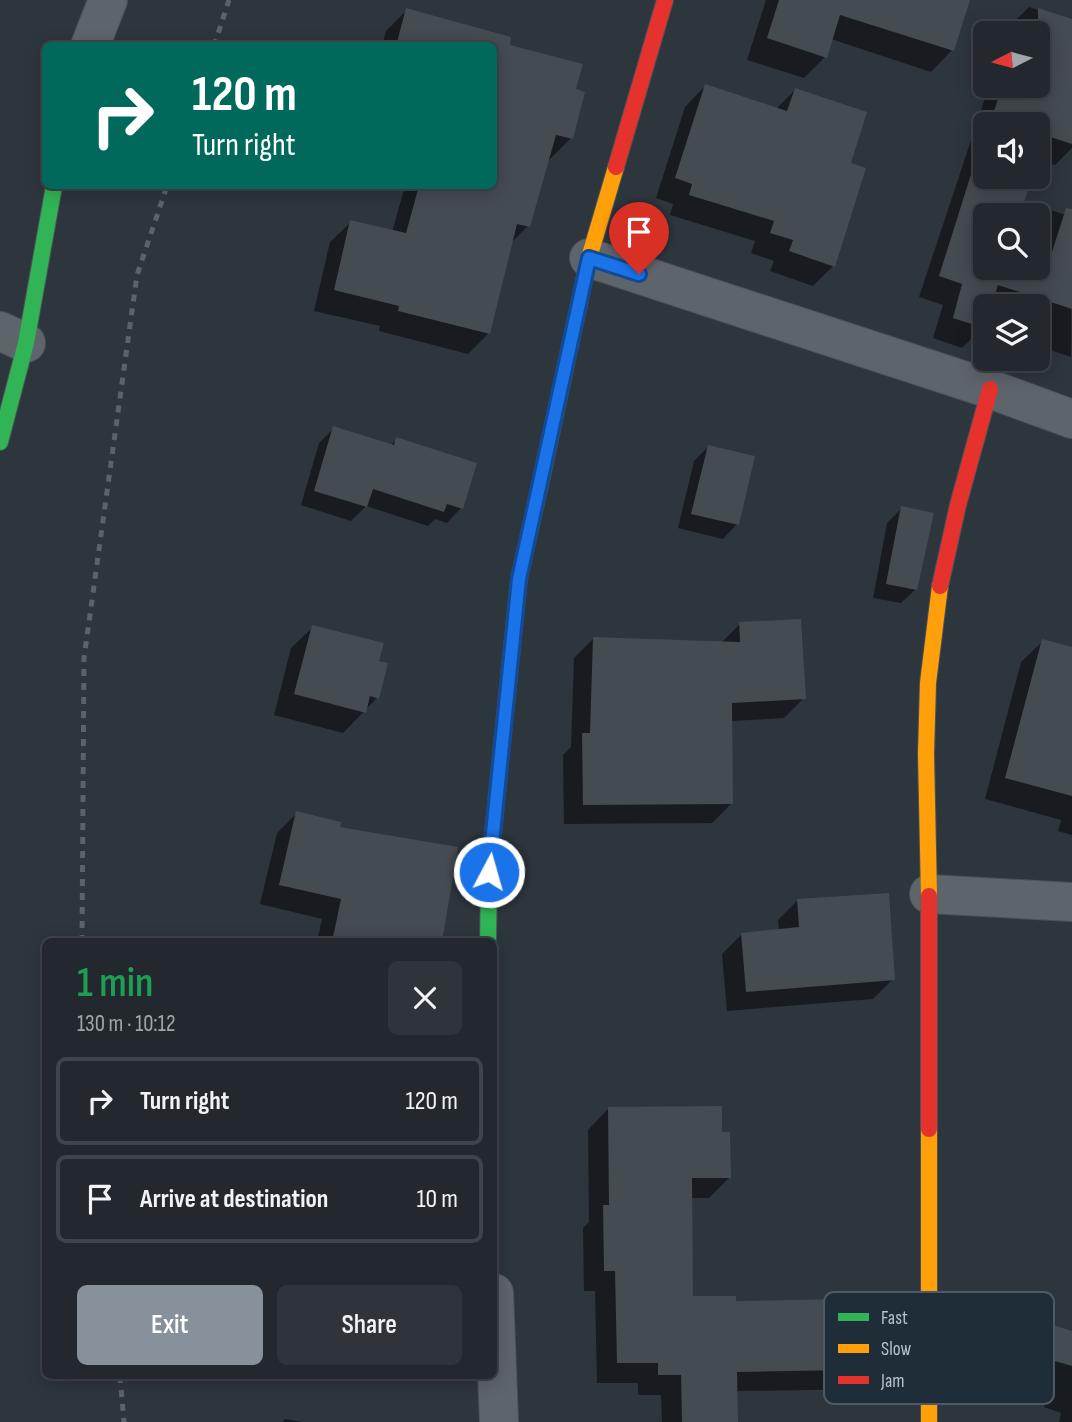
<!DOCTYPE html>
<meta charset="utf-8">
<style>
:root{--surface:#22282e;--page:#2e343a;--text:#f1f3f6;--muted:#a2a6aa;--line:#3f444a;--accent:#87919b}
body{margin:0;font-family:"Sofia Sans Condensed",sans-serif;background:var(--page);color:var(--text);height:100vh;display:flex;flex-direction:column;font-size:26px;white-space:nowrap}
*{box-sizing:border-box;margin:0}
p{font-size:23px;color:var(--muted)}
.icon{flex:none;width:38px;height:38px;fill:none;stroke:currentColor;stroke-width:2;stroke-linecap:round;stroke-linejoin:round}
.map{position:relative;flex:1;overflow:hidden}
.panel{position:absolute;left:42px;top:938px;width:455px;height:441px;display:flex;flex-direction:column;background:var(--surface);border-radius:10px;box-shadow:0 4px 18px #0003,0 0 0 2px var(--line)}
.panel>*{flex:none}
.guide{position:absolute;left:42px;top:42px;width:455px;height:147px;border-radius:10px;box-shadow:0 4px 18px #0003,0 0 0 2px var(--line);background:#00695c;color:#fff;overflow:hidden}
.needle{width:46px;rotate:264deg}
.tools{position:absolute;left:973px;top:21px;display:grid;gap:14px}
.tools a{display:grid;place-items:center;width:77px;height:77px;border-radius:10px;background:var(--surface);box-shadow:0 4px 18px #0003,0 0 0 2px var(--line);font-size:35px}
.pin{position:absolute;display:grid;place-items:center;width:60px;height:60px;color:#fff;margin:-72px -30px;border-radius:50% 50% 50% 0;rotate:-45deg;box-shadow:0 0 7px #0007}
.pin .icon{rotate:45deg}
.me{position:absolute;width:77px;margin:-38px;rotate:6deg;stroke-linejoin:round;filter:drop-shadow(0 0 5px #0008)}
.turn{display:flex;align-items:center;gap:24px;height:147px;padding:0 35px;font-size:32px}
.turn .icon{width:91px;height:91px;stroke-width:2.5}
.turn b{display:block;font-size:49px;line-height:60px}
.round{display:grid;place-items:center;flex:none;width:74px;height:74px;border-radius:10px;background:var(--page)}
.overview{display:flex;align-items:center;justify-content:space-between;height:119px;padding:0 35px}
h1{font-size:42px;font-weight:600;line-height:52px;color:#1e9e55}
.cta{display:flex;gap:14px;margin-top:auto;padding:14px 35px}
.cta a{flex:1;height:80px;border-radius:10px;background:var(--accent);color:#fff;font-size:28px;font-weight:600;line-height:80px;text-align:center}
.cta a+a{background:var(--page);color:var(--text)}
ul{padding:0;list-style:none}
li{display:flex;align-items:center;gap:21px;height:88px;margin:0 14px 10px;padding:0 21px;border:4px solid var(--line);border-radius:10px}
li div{flex:1}
li b{display:block;font-size:26px}
li em{font-style:normal}
.map>svg:first-child{display:block}
</style>
<div class="map">
<svg width="1072" height="1422" viewBox="0 0 1072 1422">
<rect width="100%" height="100%" fill="#2d353d"/>
<!-- shadow -->
<path fill="#0007" fill-rule="evenodd" d="M 766,0 L 968,0 L 952,50 L 931,72 L 831,39 L 825,57 L 804,78 L 747,60 Z
M 1029,7 L 1072,21 L 1072,148 L 1055,165 L 1038,160 L 1038,124 L 985,124 L 985,177 L 1030,177 L 1022,201 L 1072,217 L 1071,357 L 1038,346 L 1038,306 L 985,306 L 983,327 L 962,348 L 933,338 L 943,305 L 919,297 L 989,86 L 1038,86 L 1038,33 L 1006,33 L 1008,28 ZM 985,215 L 1038,215 L 1038,268 L 985,268 Z
M 407,10 L 468,35 L 580,65 L 574,90 L 571,138 L 550,159 L 547,158 L 528,226 L 511,243 L 489,333 L 468,354 L 379,331 L 380,326 L 314,311 L 330,242 L 351,222 L 392,232 L 405,186 L 494,186 L 494,46 L 382,46 L 386,31 Z
M 705,86 L 776,109 L 795,90 L 848,164 L 833,266 L 813,286 L 770,271 L 774,261 L 751,253 L 755,241 L 670,215 L 673,204 L 656,198 L 685,107 Z
M 334,428 L 390,446 L 397,439 L 461,508 L 447,523 L 435,519 L 428,526 L 366,506 L 351,521 L 301,505 L 319,443 Z
M 708,447 L 737,524 L 723,539 L 678,528 L 694,461 Z
M 902,508 L 916,589 L 901,603 L 873,598 L 887,523 Z
M 740,624 L 804,698 L 784,718 L 731,721 L 732,803 L 712,823 L 564,824 L 563,755 L 571,747 L 574,658 L 594,638 L 721,643 Z
M 313,627 L 377,698 L 343,733 L 274,715 L 291,648 Z
M 1043,641 L 1072,649 L 1072,835 L 1058,831 L 1061,820 L 985,799 L 1021,662 Z
M 297,813 L 337,829 L 440,942 L 317,942 L 322,919 L 260,904 L 277,833 Z
M 797,901 L 893,979 L 873,999 L 727,1011 L 722,954 L 742,934 L 779,931 L 778,920 Z
M 608,1109 L 720,1134 L 730,1177 L 709,1198 L 690,1198 L 692,1298 L 734,1303 L 903,1368 L 883,1389 L 736,1391 L 736,1422 L 662,1422 L 661,1395 L 638,1395 L 638,1383 L 597,1383 L 595,1291 L 584,1291 L 583,1228 L 589,1222 L 588,1130 Z
M 983,1305 L 1072,1333 L 1072,1422 L 1059,1422 L 1061,1413 L 1044,1407 L 1045,1401 L 1037,1399 L 1042,1382 L 970,1361 L 972,1354 L 956,1348 L 963,1325 Z
M 285,1419 L 303,1422 L 282,1422 Z"/>
<!-- building -->
<path fill="#444b51" d="M 779,0 L 970,0 L 954,51 L 840,15 L 827,58 L 767,38 Z
M 406,8 L 511,37 L 510,45 L 583,64 L 576,89 L 585,92 L 573,139 L 556,135 L 530,227 L 517,224 L 490,334 L 398,311 L 399,306 L 334,290 L 350,220 L 406,233 L 419,186 L 494,186 L 494,46 L 396,46 Z
M 1038,8 L 1072,19 L 1072,144 L 1038,133 L 1038,124 L 990,124 L 1002,86 L 1038,86 Z
M 705,84 L 787,111 L 795,88 L 867,112 L 851,163 L 866,168 L 835,267 L 789,251 L 793,240 L 770,233 L 774,221 L 689,195 L 692,184 L 675,178 Z
M 979,149 L 985,150 L 985,177 L 1032,177 L 1020,215 L 985,215 L 985,268 L 1047,268 L 1066,208 L 1072,209 L 1072,309 L 998,285 L 991,306 L 985,306 L 984,328 L 953,318 L 962,284 L 939,276 Z
M 333,426 L 394,445 L 396,437 L 477,463 L 463,509 L 447,504 L 444,512 L 373,489 L 367,507 L 314,491 Z
M 708,445 L 755,456 L 739,525 L 691,514 Z
M 901,506 L 934,513 L 917,590 L 886,584 Z
M 801,619 L 806,699 L 732,703 L 733,804 L 583,805 L 582,733 L 590,733 L 593,637 L 740,642 L 739,622 Z
M 312,625 L 384,643 L 379,661 L 388,663 L 379,699 L 370,696 L 366,713 L 294,694 Z
M 1042,639 L 1072,647 L 1072,796 L 1005,778 Z
M 296,811 L 341,822 L 340,827 L 458,847 L 442,942 L 332,942 L 341,899 L 279,885 Z
M 889,893 L 895,980 L 746,992 L 741,933 L 799,927 L 797,899 Z
M 722,1106 L 722,1132 L 730,1132 L 731,1178 L 692,1178 L 693,1296 L 736,1296 L 736,1301 L 904,1298 L 905,1369 L 737,1372 L 738,1422 L 682,1422 L 681,1375 L 658,1375 L 658,1363 L 617,1363 L 615,1271 L 604,1271 L 603,1205 L 609,1205 L 608,1107 Z
M 982,1303 L 1072,1331 L 1072,1366 L 989,1342 L 991,1334 L 975,1329 Z"/>
<g fill="none" stroke-linecap="round" stroke-linejoin="round">
<!-- street casing -->
<g stroke="#4c5157" stroke-width="40">
<path id="street" d="M 90,46 L 108,0
M 589,258 L 990,389 L 1072,419
M 0,331 L 26,343
M 929,894 L 1072,902
M 494,1293 L 499,1422"/>
</g>
<!-- fast casing -->
<g stroke="#4c5157" stroke-width="18">
<path id="fast" d="M 0,442 L 26,343 L 54,186
M 488,942 L 489,872 L 519,579 L 542,476"/>
</g>
<!-- slow casing -->
<g stroke="#4c5157" stroke-width="18">
<path id="slow" d="M 542,476 L 589,258 L 616,167
M 929,896 L 926,754 L 928,683 L 940,586
M 929,1129 L 929,1422"/>
</g>
<!-- jam casing -->
<g stroke="#4c5157" stroke-width="18">
<path id="jam" d="M 616,167 L 665,0
M 940,586 L 958,505 L 990,389
M 929,896 L 929,1129"/>
</g>
<!-- street -->
<use href="#street" stroke="#5d646a" stroke-width="38"/>
<!-- fast -->
<use href="#fast" stroke="#30b455" stroke-width="16"/>
<!-- slow -->
<use href="#slow" stroke="#ff9f0a" stroke-width="16"/>
<!-- jam -->
<use href="#jam" stroke="#e5322d" stroke-width="16"/>
<!-- rail -->
<path stroke="#5c6268" stroke-width="5" stroke-dasharray="7 7" stroke-linecap="butt" d="M 214,46 L 229,0
M 82,942 L 84,658 L 137,275 L 167,186
M 120,1376 L 124,1422"/>
</g>
<g fill="none" stroke-linecap="round" stroke-linejoin="round">
<!-- route casing -->
<g stroke="#114b97" stroke-width="18">
<path id="route" d="M 489,872 L 519,579 L 589,258 L 639,274"/>
</g>
<!-- route -->
<use href="#route" stroke="#1a73e8" stroke-width="12"/>
</g>
<!-- legend -->
<rect x="824" y="1292" width="230" height="112" rx="10" fill="#1f2d39" stroke="#4d5a65" stroke-width="2"/>
<rect x="838" y="1313" width="31" height="8" fill="#30b455"/>
<rect x="838" y="1344" width="31" height="9" fill="#ff9f0a"/>
<rect x="838" y="1376" width="31" height="8" fill="#e5322d"/>
<g font-size="19" fill="#b8c2cd">
<text x="881" y="1324">Fast</text>
<text x="881" y="1355">Slow</text>
<text x="881" y="1387">Jam</text>
</g>
</svg>
<div class="tools">
<a><svg class="needle" viewBox="-14 -14 28 28"><path d="M0-13l5 13h-10z" fill="#e53935"/><path d="M0 13l5-13h-10z" fill="#a2a6aa"/></svg></a>
<a><svg class="icon" aria-label="sound" viewBox="0 0 24 24"><path d="M4 9h4l5-4v14l-5-4H4zM17 9q2 3 0 6"/></svg></a>
<a><svg class="icon" aria-label="search" viewBox="0 0 24 24"><circle cx="10" cy="10" r="6"/><path d="M15 15l6 6"/></svg></a>
<a><svg class="icon" aria-label="layers" viewBox="0 0 24 24"><path d="M12 4l9 5-9 5-9-5zM3 14l9 5 9-5"/></svg></a>
</div>
<div class="pin" style="left:639px;top:274px;background:#d93025"><svg class="icon" aria-label="arrive" viewBox="0 0 24 24"><path d="M6 21V4h12l-3 4 3 4H6"/></svg></div>
<svg class="me" style="left:489px;top:872px" viewBox="-20 -20 40 40"><circle r="17" fill="#1a73e8" stroke="#fff" stroke-width="3"/><path d="M0-11L8 9 0 5-8 9z" fill="#fff"/></svg>
<div class="guide">
<div class="turn"><svg class="icon" aria-label="right" viewBox="0 0 24 24"><path d="M7 20v-9h11M14 6l5 5-5 5"/></svg><div><b>120 m</b>Turn right</div></div>
</div>
<section class="panel">
<div class="overview"><div><h1>1 min</h1><p>130 m · 10:12</p></div><a class="round"><svg class="icon" aria-label="close" viewBox="0 0 24 24"><path d="M6 6l12 12M18 6L6 18"/></svg></a></div>
<ul>
<li><svg class="icon" aria-label="right" viewBox="0 0 24 24"><path d="M7 20v-9h11M14 6l5 5-5 5"/></svg><div><b>Turn right</b></div><em>120 m</em></li>
<li><svg class="icon" aria-label="arrive" viewBox="0 0 24 24"><path d="M6 21V4h12l-3 4 3 4H6"/></svg><div><b>Arrive at destination</b></div><em>10 m</em></li>
</ul>
<div class="cta"><a>Exit</a><a>Share</a></div>
</section>
</div>
